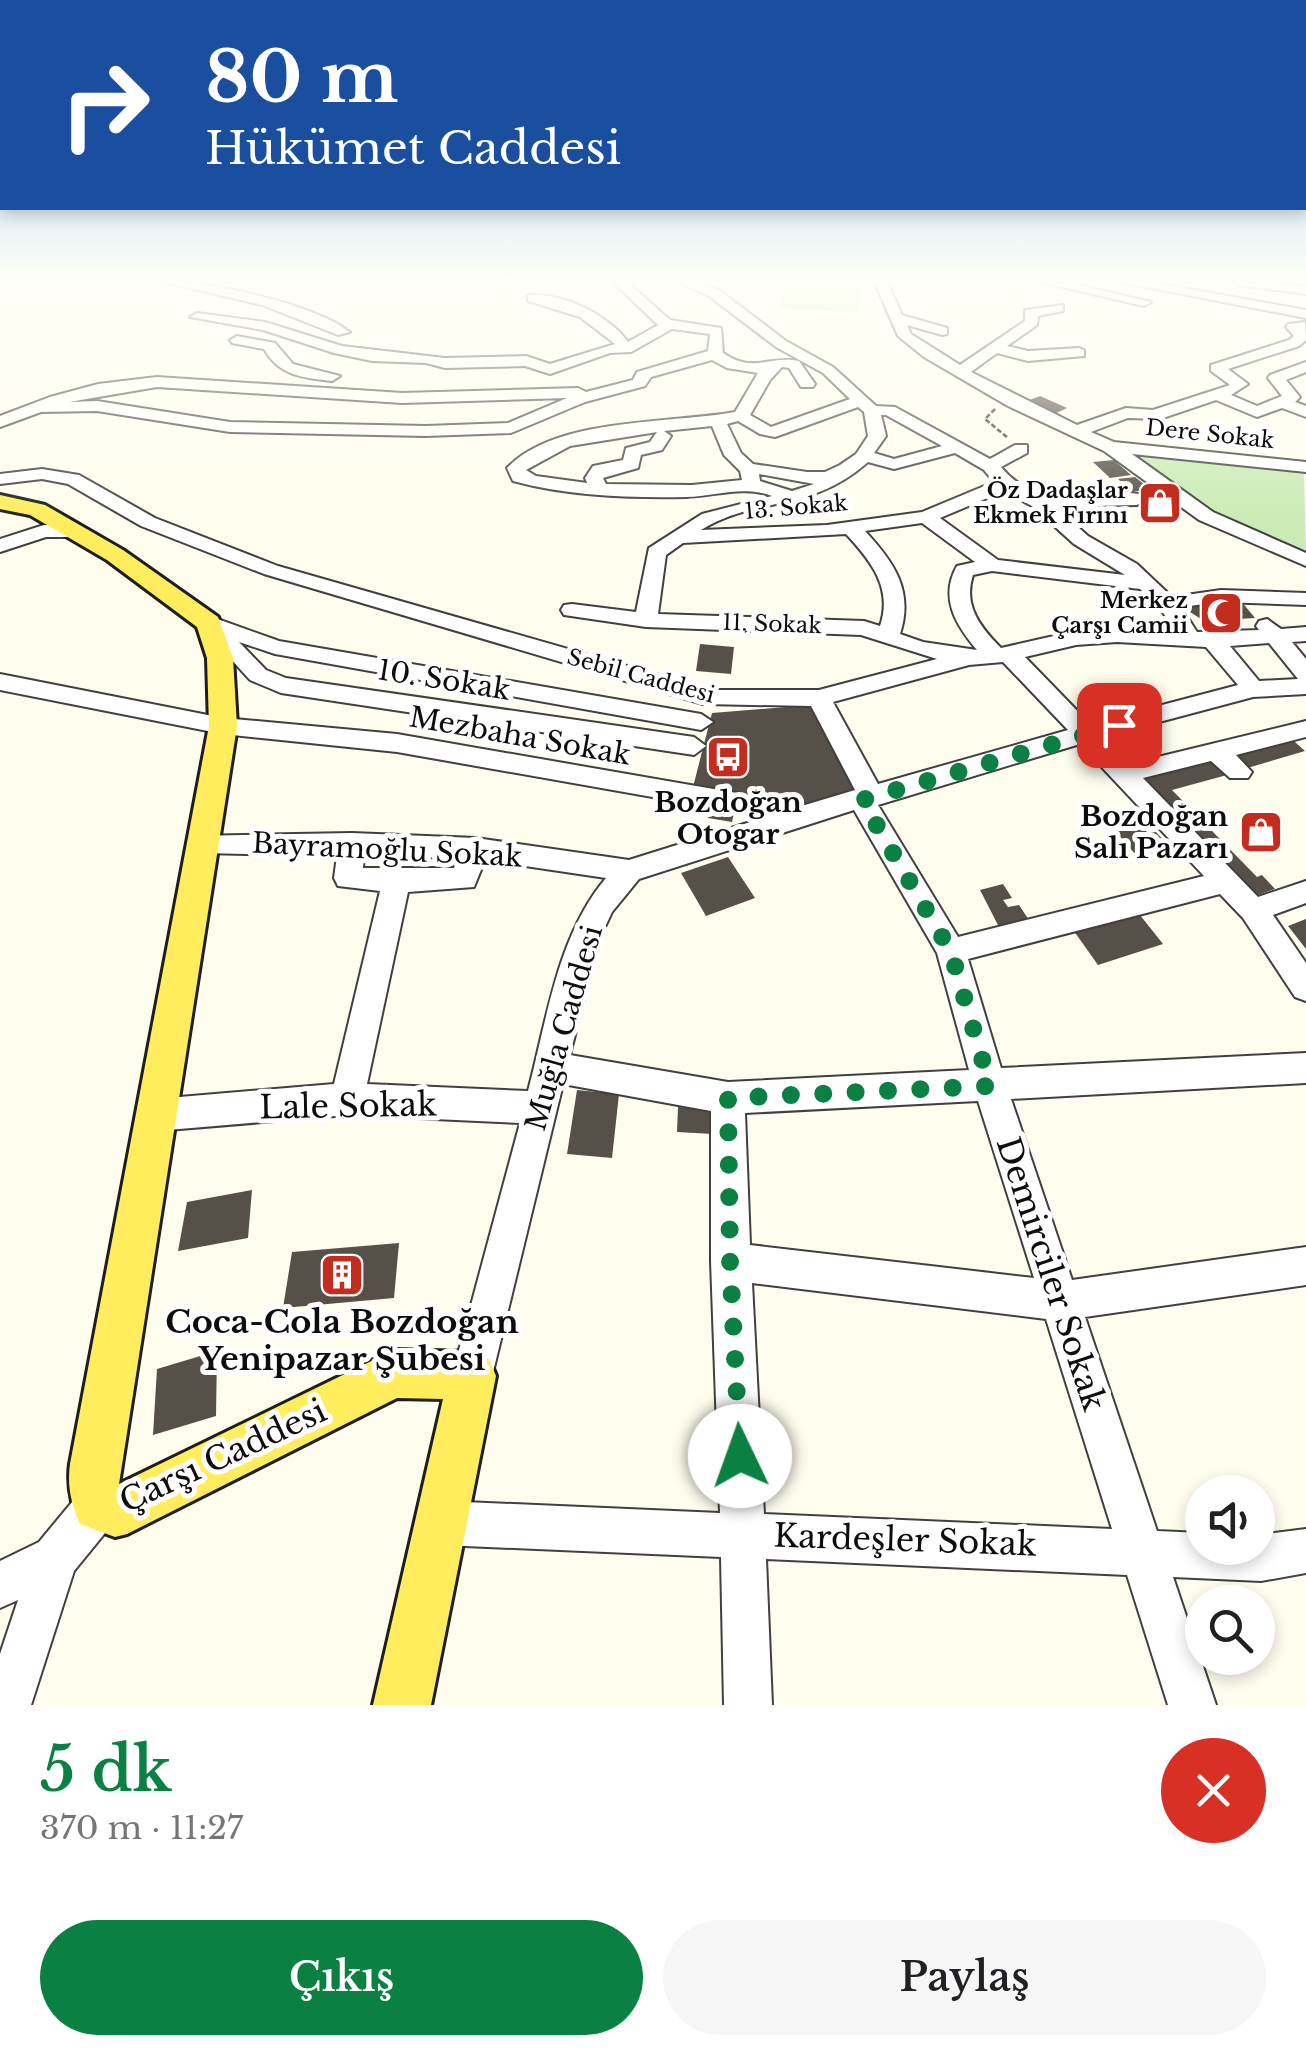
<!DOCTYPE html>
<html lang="tr">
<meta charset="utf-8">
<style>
:root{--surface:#fff;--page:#f6f6f6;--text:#202124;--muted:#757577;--accent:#0b8043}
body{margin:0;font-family:"Libre Baskerville",serif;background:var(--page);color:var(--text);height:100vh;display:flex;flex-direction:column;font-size:38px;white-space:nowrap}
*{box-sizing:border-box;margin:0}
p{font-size:32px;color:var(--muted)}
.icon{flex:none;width:55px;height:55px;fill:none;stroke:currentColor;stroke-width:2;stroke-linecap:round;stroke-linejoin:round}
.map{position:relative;height:1705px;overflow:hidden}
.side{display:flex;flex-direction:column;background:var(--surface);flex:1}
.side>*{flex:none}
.hud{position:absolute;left:0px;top:0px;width:1308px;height:210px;box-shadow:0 5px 15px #0003;background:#1a4fa0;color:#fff;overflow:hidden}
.buttons{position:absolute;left:1185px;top:1475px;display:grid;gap:20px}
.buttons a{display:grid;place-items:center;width:90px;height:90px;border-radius:50%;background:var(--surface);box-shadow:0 5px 15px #0003;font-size:50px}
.pin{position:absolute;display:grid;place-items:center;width:85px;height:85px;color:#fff;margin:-42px;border-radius:20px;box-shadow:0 5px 15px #0006}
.me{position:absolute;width:110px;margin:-55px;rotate:357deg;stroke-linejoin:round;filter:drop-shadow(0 0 8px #0008)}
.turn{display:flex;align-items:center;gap:35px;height:210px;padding:0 40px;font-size:45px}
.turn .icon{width:130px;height:130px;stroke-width:2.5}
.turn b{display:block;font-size:70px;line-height:85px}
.round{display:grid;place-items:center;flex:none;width:105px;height:105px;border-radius:52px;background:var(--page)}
.head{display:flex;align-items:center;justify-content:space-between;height:170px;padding:0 40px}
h1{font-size:60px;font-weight:600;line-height:75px;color:var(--accent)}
.action{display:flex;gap:20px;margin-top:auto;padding:20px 40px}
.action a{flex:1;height:115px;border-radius:60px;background:var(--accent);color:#fff;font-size:40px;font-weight:600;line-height:115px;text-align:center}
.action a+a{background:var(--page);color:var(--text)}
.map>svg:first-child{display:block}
</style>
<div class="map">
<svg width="1306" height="1705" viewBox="0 0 1306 1705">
<rect width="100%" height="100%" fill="#fffeee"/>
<!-- green -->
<path fill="#caebb5" d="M 785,281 L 860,281 L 859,313 L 781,308 Z
M 1122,453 L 1304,471 L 1306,552 L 1210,511 Z"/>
<!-- building -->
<path fill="#575049" d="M 1040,396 L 1067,408 L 1050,416 L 1022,403 Z
M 1114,460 L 1131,475 L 1110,478 L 1093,462 Z
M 1135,477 L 1150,489 L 1132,492 L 1118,479 Z
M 1164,496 L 1181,510 L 1156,514 L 1140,500 Z
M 1236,595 L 1255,618 L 1238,619 L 1217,629 L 1182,607 L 1207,596 Z
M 700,644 L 734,647 L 731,674 L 696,671 Z
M 810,705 L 855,789 L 806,805 L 693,787 L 712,713 Z
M 1286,734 L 1305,751 L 1244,769 L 1225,752 Z
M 1209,758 L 1227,775 L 1172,790 L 1257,877 L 1262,875 L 1275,889 L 1252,897 L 1138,778 Z
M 712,802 L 736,805 L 732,822 L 708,818 Z
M 1141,826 L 1148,833 L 1156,832 L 1175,853 L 1142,862 L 1116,832 Z
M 728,857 L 755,898 L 706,916 L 681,873 Z
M 1003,884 L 1012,898 L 1003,900 L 1008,907 L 1019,905 L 1029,920 L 999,927 L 980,890 Z
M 1136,910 L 1163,944 L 1098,965 L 1071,927 Z
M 1306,919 L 1306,949 L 1288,926 Z
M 577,1090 L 619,1094 L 612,1158 L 567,1154 Z
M 678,1107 L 714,1109 L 713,1134 L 677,1132 Z
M 252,1190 L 248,1238 L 178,1251 L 187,1202 Z
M 399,1243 L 394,1298 L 283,1308 L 292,1252 Z
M 217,1351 L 216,1416 L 153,1435 L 157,1369 Z"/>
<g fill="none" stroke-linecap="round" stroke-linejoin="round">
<!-- minor casing -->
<g stroke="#404040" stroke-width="4">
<path id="minor" d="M 160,281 C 208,281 312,303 350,332 L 338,335 L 262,305 Z
M 612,281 L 626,281 L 670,320 L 721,328 L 723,353 C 753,374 769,355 799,361 L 815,384 L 813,387 L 801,387 L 789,368 L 782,367 L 770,380 L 750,415 L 771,427 L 850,399 L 823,373 L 776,347 L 709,296 L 676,281 L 695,281 L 719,290 L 786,341 L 833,367 L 876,406 L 895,407 L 990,459 L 1015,445 L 1027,445 L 1027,453 L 1001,467 C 1042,516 1091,484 1144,495 L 1146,499 L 1137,505 L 1056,507 L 1088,536 L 1137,564 L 1172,597 L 1221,590 L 1306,593 L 1306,605 L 1221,602 L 1181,607 L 1197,632 L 1259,630 L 1256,626 L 1259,621 L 1267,619 L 1281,629 L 1306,627 L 1306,641 L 1292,642 L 1306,659 L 1306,694 L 1253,697 L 1103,737 L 1129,764 L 1306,721 L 1306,737 L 1236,755 L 1252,772 L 1248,778 L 1230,778 L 1211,761 L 1143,778 L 1258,897 L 1306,881 L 1306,903 L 1273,915 L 1306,963 L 1306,1001 L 1295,997 L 1243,918 L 1220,894 L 968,959 L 1001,1068 L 1306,1053 L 1306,1083 L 1011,1099 L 1072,1280 L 1306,1247 L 1306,1285 L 1085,1317 L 1157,1531 L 1202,1533 L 1202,1548 L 1258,1548 L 1258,1535 L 1306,1529 L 1306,1573 L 1261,1581 L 1173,1577 L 1216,1705 L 1168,1705 L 1127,1575 L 766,1559 L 772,1705 L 724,1705 L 721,1557 L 442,1545 L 426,1539 L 420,1523 L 426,1507 L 442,1501 L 720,1513 L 711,1261 L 711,1111 L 563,1084 L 492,1376 L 486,1390 L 472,1396 L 458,1390 L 452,1376 L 520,1123 L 347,1115 L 156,1131 L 144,1126 L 139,1115 L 144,1104 L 156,1099 L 334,1084 L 380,891 L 338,886 L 334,878 L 337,856 L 204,853 L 194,850 L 190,843 L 194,836 L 352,833 L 476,838 L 629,860 L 766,817 L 397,752 L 223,734 L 0,690 L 0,674 L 223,718 L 397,734 L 805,805 L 855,790 L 811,706 L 703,704 L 264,574 L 141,526 L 68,484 L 42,479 L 0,484 L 0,474 L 42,469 L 79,475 L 155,518 L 278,566 L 711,690 L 819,690 L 937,659 L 861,635 L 646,627 L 564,615 L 561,610 L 564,605 L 572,604 L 636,612 L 649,548 L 702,514 L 772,496 C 744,485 715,496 686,497 C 628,498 568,496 513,481 L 507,468 C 556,417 669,424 735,412 L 758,373 L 727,368 L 712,360 L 651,377 L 645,386 L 585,402 L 511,433 L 426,436 L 230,432 L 97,411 L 41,412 L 0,427 L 0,416 L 50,397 L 98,384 L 157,377 L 402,393 L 578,388 L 586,392 L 633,380 L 637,372 L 708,351 L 710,334 L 672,329 L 631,352 L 610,353 L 550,374 L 525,366 L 445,368 L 426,363 L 372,361 L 334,353 L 263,330 L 190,317 L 197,313 L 265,322 L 342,346 L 445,358 L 526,356 L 550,364 L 615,344 L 580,317 L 528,301 L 528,295 C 563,293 607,314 628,342 L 658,325 ZM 157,387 L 402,403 L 567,398 L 508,423 L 426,426 L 230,422 L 97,401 L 69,402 ZM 858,407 L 864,412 L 868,436 L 856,454 L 840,465 L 825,472 L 807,472 L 753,464 L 741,453 L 727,424 L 738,421 L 760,434 L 775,437 ZM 881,415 L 886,415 L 942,446 L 894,459 L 874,453 L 886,436 ZM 712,426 L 724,455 L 740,471 L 742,480 L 692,485 L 606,484 L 603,478 L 638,468 L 641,455 L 662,450 L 671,436 L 664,431 ZM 657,432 L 650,442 L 626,448 L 623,460 L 593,466 L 585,478 L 587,483 L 536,476 L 526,470 L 570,446 ZM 955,453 L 984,470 L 994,482 L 922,512 L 827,525 L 701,530 C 758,495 809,514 868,462 L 894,469 ZM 759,474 L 814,484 L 792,491 L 760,481 ZM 1004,491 L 1032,506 L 1074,544 L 1125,575 L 998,560 L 940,518 ZM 922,523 L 975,562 L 957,566 C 939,598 956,625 977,650 L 923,642 L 900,634 C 914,591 894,562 865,531 ZM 846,534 C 871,561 893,588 880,626 L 864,621 L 658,614 L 666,555 L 683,543 ZM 992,571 L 1140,589 L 1160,608 L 1175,631 L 1076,631 L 1001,648 C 980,627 963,605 973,575 ZM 1117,642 L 1206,647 L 1238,685 L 1090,724 L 1025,657 L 1076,645 ZM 1269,643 L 1298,679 L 1259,681 L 1230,646 ZM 1003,662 L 1068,730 L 878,784 L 833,702 L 969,665 ZM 1080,744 L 1204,876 L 958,937 L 878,805 ZM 854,810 L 937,953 L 969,1070 L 728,1082 L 570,1055 L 598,942 L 612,912 L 639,879 ZM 364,856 L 458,858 L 454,868 L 363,868 ZM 485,860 L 606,878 C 557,936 547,1020 528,1091 L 367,1084 L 408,892 L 474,887 ZM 978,1101 L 1034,1278 L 750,1245 L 745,1113 ZM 752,1283 L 1046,1319 L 1112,1529 L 764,1514 Z
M 874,281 L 887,281 L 902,315 L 947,328 L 947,334 L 942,335 L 907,325 L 911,334 L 960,365 L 1025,321 L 1025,310 L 1063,305 L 1063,311 L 1038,316 L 1037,325 L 1007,346 L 1028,351 L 1079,348 L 1084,350 L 1084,356 L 1028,361 L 997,353 L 971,372 L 1077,425 L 1126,408 L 1153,410 L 1230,385 L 1211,371 L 1211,365 L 1289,340 L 1294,336 L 1286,327 L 1288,324 L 1305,322 L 1306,340 L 1299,346 L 1228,369 L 1248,384 L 1231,395 L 1257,406 L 1282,396 L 1268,378 L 1270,375 L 1306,362 L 1306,372 L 1286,380 L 1300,397 L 1295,402 L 1306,406 L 1306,417 L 1282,408 L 1257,417 L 1216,400 L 1160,419 L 1128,418 L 1091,432 L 1114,442 L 1306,462 L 1306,472 L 1132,454 L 1213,512 L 1306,553 L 1306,566 L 1199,520 L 1104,451 L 1008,406 L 924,357 L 898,336 Z
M 1036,281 L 1063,281 L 1151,302 L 1144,306 Z
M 1115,281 L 1145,281 L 1306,310 L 1306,318 Z
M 1233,281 L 1306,286 L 1306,294 L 1239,285 Z
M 237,336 L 275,343 L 293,364 L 340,376 L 332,381 C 304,378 279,376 264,349 L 232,343 L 230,340 Z
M 44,525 L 73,525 L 83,531 L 73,537 L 46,537 L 0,552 L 0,539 Z
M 209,616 L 279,641 L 701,714 L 713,722 L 701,730 L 275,654 L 239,642 L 266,670 L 286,678 L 694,737 L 706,746 L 694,755 L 281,693 L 250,680 L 198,623 Z
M 98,1484 L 114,1490 L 120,1506 L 114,1522 L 74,1571 L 31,1705 L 0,1705 L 0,1654 L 18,1600 L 0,1608 L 0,1561 L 39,1542 L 82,1490 Z"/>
</g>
<!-- major casing -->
<g stroke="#1e1e1e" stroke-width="6">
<path id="major" d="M 0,495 L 45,505 L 123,550 L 218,617 L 233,658 L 237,726 L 119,1484 L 394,1350 L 472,1352 L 489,1359 L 496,1376 L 431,1705 L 373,1705 L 443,1399 L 397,1398 L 127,1534 L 115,1537 L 80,1524 C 71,1504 67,1486 70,1464 L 209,726 L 207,658 L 197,627 L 107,560 L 30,515 L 0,509 Z"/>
</g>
<!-- path -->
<path stroke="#2f2f2f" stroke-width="2.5" stroke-dasharray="5 2.5" stroke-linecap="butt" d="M 995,409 L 985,419 L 1008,438"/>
<!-- minor -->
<use href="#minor" fill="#fff" fill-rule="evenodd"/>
<!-- major -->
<use href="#major" fill="#ffed5e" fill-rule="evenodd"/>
</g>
<!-- sky -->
<linearGradient id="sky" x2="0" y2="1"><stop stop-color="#91c1ef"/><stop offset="0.54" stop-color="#fffff7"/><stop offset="1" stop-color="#fffff7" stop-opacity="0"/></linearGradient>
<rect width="1306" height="520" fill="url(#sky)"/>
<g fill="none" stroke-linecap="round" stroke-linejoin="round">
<!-- route -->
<path stroke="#0b8043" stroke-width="18" stroke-dasharray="0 32.4" d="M 740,1456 L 730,1261 L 728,1098 L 990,1086 L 951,952 L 862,800 L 1119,725"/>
</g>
<!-- icons -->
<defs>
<g id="shop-square" transform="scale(2.25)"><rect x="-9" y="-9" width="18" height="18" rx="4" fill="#c42c1e" stroke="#fff"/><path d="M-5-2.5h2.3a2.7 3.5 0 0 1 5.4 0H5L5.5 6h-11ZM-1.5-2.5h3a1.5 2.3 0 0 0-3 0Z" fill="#fff"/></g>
<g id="mosque-square" transform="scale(2.25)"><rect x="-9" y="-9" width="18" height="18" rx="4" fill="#c42c1e" stroke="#fff"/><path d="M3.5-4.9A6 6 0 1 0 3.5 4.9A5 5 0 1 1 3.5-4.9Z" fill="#fff"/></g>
<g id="bus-square" transform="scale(2.25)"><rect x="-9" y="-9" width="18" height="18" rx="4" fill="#c42c1e" stroke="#fff"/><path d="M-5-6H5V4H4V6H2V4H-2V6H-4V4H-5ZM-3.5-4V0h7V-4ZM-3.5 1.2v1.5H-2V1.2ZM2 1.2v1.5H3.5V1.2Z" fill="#fff"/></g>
<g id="building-square" transform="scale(2.25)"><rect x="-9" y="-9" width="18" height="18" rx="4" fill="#c42c1e" stroke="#fff"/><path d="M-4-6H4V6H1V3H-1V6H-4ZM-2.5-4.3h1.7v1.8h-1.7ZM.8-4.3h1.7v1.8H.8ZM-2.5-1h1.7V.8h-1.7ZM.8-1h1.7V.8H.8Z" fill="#fff"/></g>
</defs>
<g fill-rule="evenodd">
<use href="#shop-square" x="1160" y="503"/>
<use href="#mosque-square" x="1221" y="613"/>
<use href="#bus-square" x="728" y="757"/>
<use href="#shop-square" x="1261" y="832"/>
<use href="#building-square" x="342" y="1275"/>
</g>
<g text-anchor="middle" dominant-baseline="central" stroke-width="10" stroke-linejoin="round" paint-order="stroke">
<!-- far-street labels -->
<g font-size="22" fill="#0d0d0d" stroke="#fff">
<text transform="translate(1210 434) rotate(6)">Dere Sokak</text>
<text transform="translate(796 507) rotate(-5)">13. Sokak</text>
<text transform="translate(772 624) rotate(2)">11. Sokak</text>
<text transform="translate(641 676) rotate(15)">Sebil Caddesi</text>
</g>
<!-- far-poi labels -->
<g font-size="22" font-weight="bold" fill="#0d0d0d" stroke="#fff" text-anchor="end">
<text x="1128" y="490">Öz Dadaşlar<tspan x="1128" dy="25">Ekmek Fırını</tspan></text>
<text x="1188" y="600">Merkez<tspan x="1188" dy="25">Çarşı Camii</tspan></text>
</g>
<!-- street labels -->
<g font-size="28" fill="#0d0d0d" stroke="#fff">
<text transform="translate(444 680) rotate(9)">10. Sokak</text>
<text transform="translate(520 736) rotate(10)">Mezbaha Sokak</text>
<text transform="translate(387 850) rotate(3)">Bayramoğlu Sokak</text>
<text transform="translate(564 1028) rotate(-74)">Muğla Caddesi</text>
</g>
<!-- poi labels -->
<g font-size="28" font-weight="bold" fill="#0d0d0d" stroke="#fff">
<text x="728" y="802">Bozdoğan<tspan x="728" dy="32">Otogar</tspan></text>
<text x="1228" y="816" text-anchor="end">Bozdoğan<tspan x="1228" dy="32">Salı Pazarı</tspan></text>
</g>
<!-- near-street labels -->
<g font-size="32" fill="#0d0d0d" stroke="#fff">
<text transform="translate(348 1106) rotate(-1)">Lale Sokak</text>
<text transform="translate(1051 1274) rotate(72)">Demirciler Sokak</text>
<text transform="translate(223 1456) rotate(-25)">Çarşı Caddesi</text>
<text transform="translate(905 1540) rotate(2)">Kardeşler Sokak</text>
</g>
<!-- near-poi labels -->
<g font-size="32" font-weight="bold" fill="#0d0d0d" stroke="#fff">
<text x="342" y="1322">Coca-Cola Bozdoğan<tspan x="342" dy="37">Yenipazar Şubesi</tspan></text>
</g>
</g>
</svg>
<div class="buttons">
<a><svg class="icon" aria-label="sound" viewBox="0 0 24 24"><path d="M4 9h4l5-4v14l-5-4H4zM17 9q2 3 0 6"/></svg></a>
<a><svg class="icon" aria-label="search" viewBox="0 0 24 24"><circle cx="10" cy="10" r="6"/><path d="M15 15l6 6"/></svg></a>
</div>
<div class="pin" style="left:1119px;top:725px;background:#d93025"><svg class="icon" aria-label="arrive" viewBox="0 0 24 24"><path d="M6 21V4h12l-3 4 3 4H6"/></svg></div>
<svg class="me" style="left:740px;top:1456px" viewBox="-20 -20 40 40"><circle r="19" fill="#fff"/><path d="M0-13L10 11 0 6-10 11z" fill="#0b8043"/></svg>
<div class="hud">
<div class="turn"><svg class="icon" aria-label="right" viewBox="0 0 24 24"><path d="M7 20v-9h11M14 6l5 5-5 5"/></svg><div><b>80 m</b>Hükümet Caddesi</div></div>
</div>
</div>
<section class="side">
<div class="head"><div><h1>5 dk</h1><p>370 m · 11:27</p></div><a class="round" style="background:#d93025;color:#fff"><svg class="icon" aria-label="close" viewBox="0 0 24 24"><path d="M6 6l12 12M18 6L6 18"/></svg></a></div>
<div class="action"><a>Çıkış</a><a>Paylaş</a></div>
</section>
